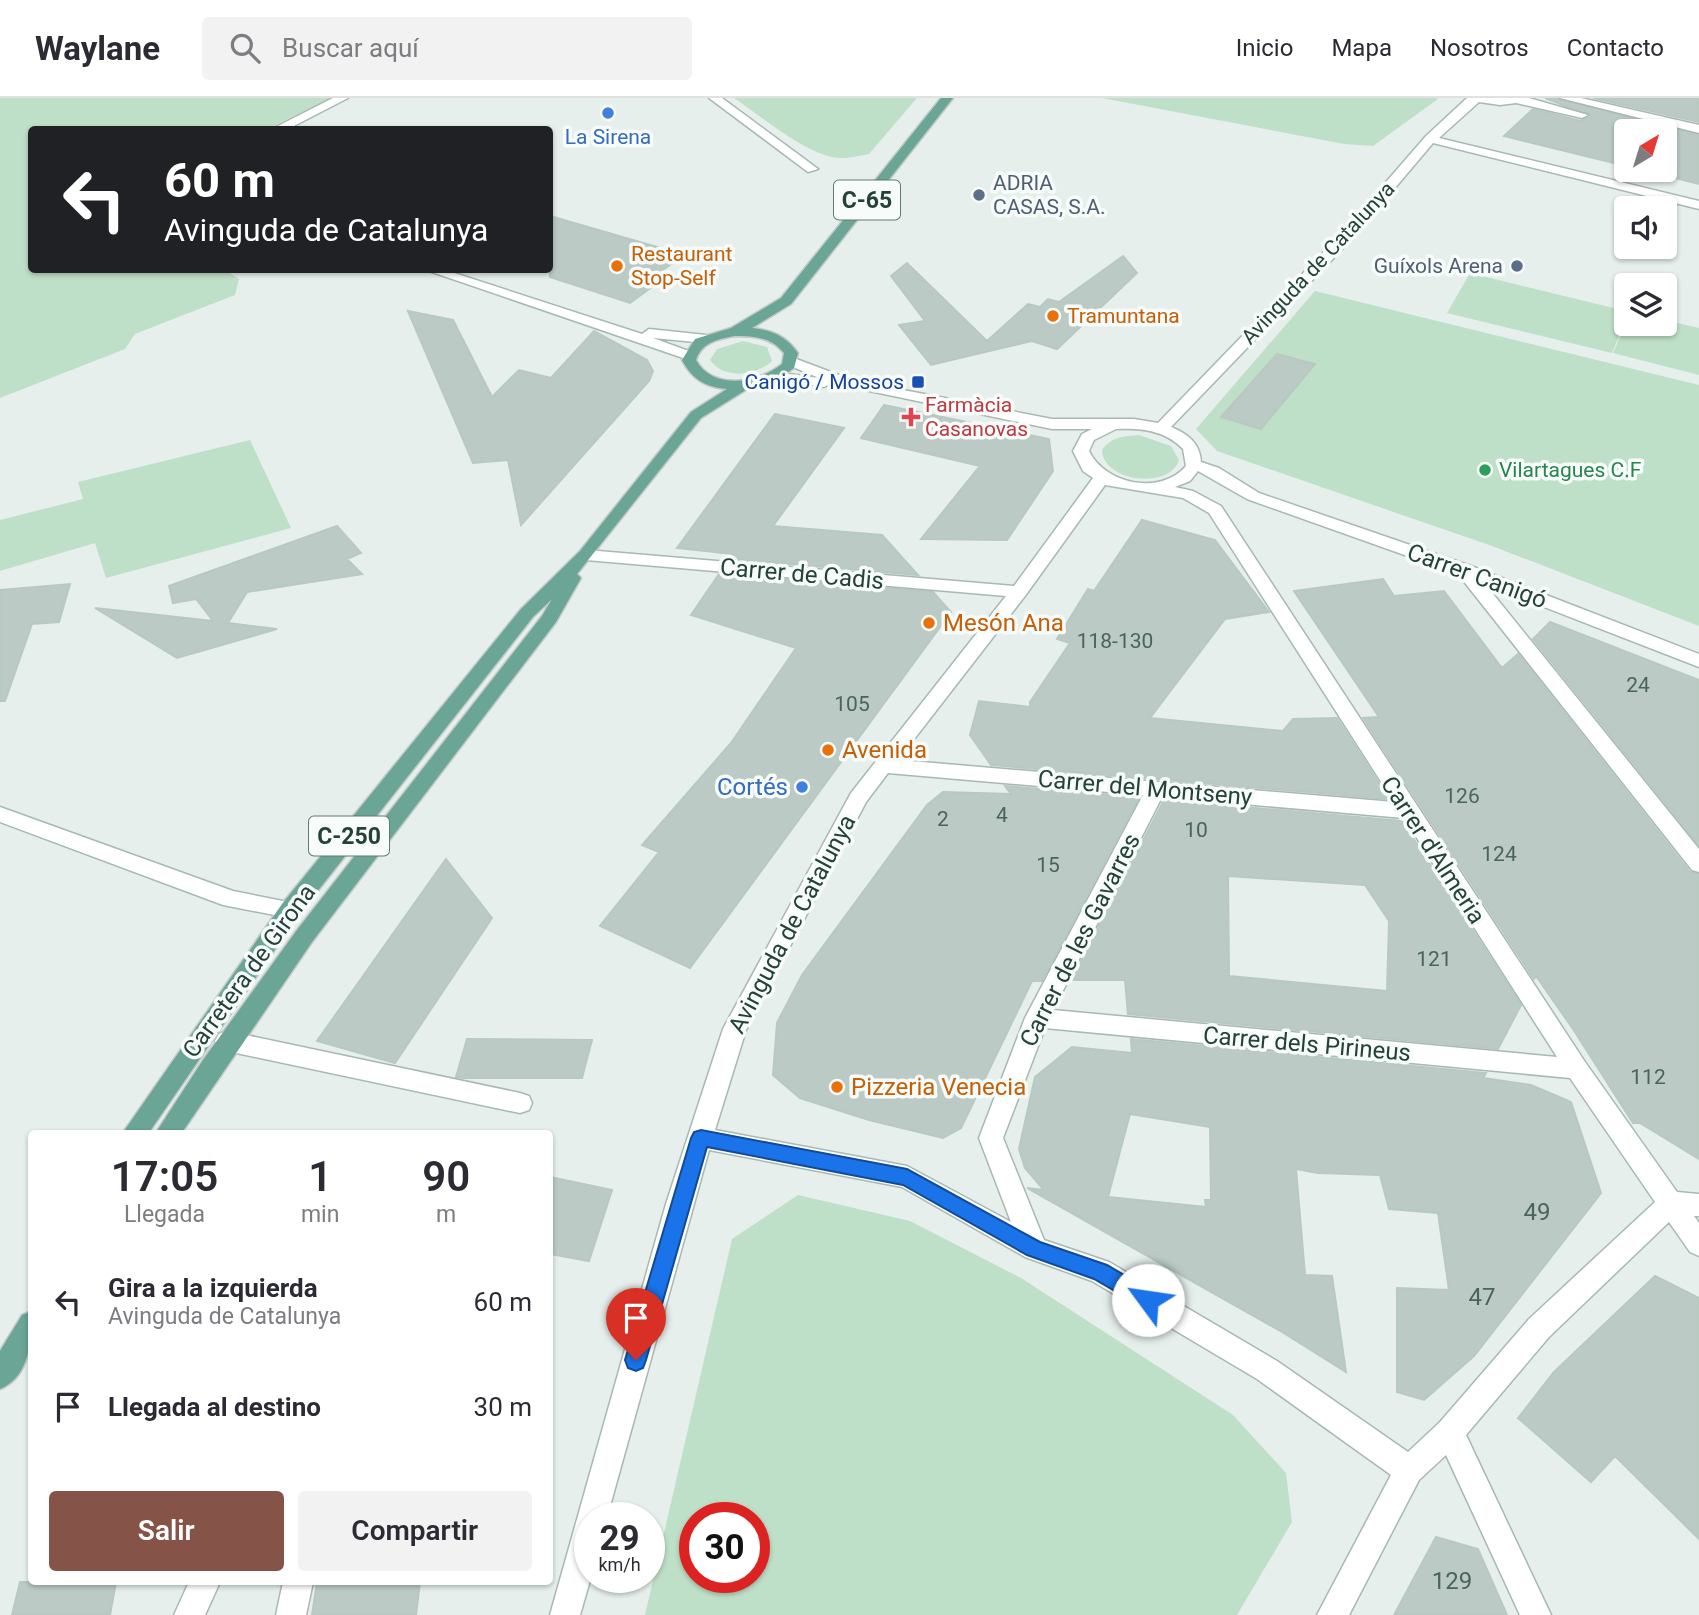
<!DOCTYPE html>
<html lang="es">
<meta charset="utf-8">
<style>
:root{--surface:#fff;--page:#f2f2f3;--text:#2b2b33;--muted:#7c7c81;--line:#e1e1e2;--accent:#855347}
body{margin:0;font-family:Roboto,sans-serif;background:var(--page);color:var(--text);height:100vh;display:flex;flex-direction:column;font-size:26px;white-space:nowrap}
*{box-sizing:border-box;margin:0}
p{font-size:23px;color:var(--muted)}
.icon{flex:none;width:38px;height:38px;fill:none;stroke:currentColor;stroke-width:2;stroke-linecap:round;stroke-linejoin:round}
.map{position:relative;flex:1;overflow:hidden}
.details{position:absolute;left:28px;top:1032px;width:525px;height:455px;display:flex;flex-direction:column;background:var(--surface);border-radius:7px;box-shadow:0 2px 5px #0004}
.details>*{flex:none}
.guide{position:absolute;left:28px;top:28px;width:525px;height:147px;border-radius:7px;box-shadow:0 2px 5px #0004;background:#202124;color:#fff;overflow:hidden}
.needle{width:46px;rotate:38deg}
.buttons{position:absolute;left:1614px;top:21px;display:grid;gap:14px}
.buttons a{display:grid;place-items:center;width:63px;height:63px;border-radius:7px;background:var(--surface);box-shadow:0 2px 5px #0004;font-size:35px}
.speed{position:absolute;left:574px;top:1404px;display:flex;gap:14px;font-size:35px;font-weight:700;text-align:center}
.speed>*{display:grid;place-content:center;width:91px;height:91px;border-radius:50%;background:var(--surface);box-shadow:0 2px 5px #0004;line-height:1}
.speed small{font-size:18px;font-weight:400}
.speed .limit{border:10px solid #d22;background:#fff;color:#111}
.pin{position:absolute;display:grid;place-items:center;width:60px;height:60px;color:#fff;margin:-72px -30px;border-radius:50% 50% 50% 0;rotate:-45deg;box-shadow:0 0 7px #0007}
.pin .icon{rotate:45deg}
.me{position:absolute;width:77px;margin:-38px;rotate:301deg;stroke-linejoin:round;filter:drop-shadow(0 0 5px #0008)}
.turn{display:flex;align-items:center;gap:24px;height:147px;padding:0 21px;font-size:32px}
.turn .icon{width:91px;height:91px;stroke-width:2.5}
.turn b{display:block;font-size:49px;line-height:60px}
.eta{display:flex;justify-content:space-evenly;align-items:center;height:119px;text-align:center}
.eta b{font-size:42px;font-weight:600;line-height:49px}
.cta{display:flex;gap:14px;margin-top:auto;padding:14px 21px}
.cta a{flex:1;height:80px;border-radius:7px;background:var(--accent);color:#fff;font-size:28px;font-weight:600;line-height:80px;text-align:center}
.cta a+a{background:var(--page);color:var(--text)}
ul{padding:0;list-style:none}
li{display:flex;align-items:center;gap:21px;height:105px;padding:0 21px}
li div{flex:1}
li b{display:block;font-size:26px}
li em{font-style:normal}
header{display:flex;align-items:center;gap:42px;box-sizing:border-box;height:98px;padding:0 35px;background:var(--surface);border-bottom:2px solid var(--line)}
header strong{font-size:33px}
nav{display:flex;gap:38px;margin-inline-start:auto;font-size:24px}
.search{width:490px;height:63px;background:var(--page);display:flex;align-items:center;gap:18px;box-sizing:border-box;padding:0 24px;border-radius:7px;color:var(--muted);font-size:26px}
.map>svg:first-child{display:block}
</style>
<header>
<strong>Waylane</strong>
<div class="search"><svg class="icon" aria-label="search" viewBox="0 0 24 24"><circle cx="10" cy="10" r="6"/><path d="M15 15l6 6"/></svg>Buscar aquí</div>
<nav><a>Inicio</a><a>Mapa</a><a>Nosotros</a><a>Contacto</a></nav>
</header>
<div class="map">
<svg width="1699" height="1517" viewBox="0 0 1699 1517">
<rect width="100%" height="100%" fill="#e6efeb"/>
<!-- green -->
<path fill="#bfe0c8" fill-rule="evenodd" d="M 0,0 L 332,0 L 267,31 L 32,32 L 32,172 L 225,172 L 239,181 L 235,197 L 135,236 L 125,251 L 0,300 Z
M 734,0 L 917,0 L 869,56 C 857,58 844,62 832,59 C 800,52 761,18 734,0 Z
M 1102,0 L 1436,0 L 1438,1 L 1373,48 L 1344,46 Z
M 1470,175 L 1626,213 L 1626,222 L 1612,255 L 1447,215 Z
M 1315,193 L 1699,287 L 1699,528 L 1492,448 L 1217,353 L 1196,331 Z
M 1664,222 L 1699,230 L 1699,277 L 1613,255 L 1626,225 L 1664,226 Z
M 743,243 L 767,249 L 772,263 C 756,278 724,282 710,262 L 717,251 Z
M 1139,337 L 1171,348 L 1179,362 C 1170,392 1103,384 1102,352 C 1111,339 1124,338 1139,337 Z
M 250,342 L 291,430 L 106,480 L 95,445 L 0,473 L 0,422 L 83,401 L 78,384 Z
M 798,1097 L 910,1123 L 1021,1180 L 1233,1317 L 1286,1375 L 1292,1424 L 1237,1517 L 645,1517 L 732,1141 ZM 695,1419 L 754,1419 L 754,1479 L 695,1479 Z"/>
<!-- building -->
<path fill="#bbcac4" stroke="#b8c9c2" stroke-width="2" fill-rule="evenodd" d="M 1545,0 L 1557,0 L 1699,37 L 1699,86 L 1643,72 L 1664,72 L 1664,33 L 1626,33 L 1626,68 L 1504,38 L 1533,11 L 1581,23 L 1591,18 Z
M 1593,0 L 1699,0 L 1699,24 Z
M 550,118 L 685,157 L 661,173 L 671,175 L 630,205 L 550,179 Z
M 1123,158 L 1137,175 L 1057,251 L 1032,243 L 931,267 L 899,227 L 925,223 L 891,178 L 907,165 L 987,243 L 1028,206 L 1040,209 L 1048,201 L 1059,204 Z
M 408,213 L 453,222 L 492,299 L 519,272 L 551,280 L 594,233 L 647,262 L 653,273 L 649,283 L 521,427 L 508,362 L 473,365 Z
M 1277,256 L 1315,266 L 1261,331 L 1221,319 Z
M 884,307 L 1049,341 L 1053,373 L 1007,442 L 921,441 L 980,368 L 861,340 Z
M 775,316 L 844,330 L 773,428 L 882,437 L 918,477 L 729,461 L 733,456 L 677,450 Z
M 1142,422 L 1215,442 L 1269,514 L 1225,521 L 1150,620 L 1283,633 L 1293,621 L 1337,620 L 1389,701 L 991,667 L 970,637 L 979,603 L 1030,609 L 1030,604 L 1070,545 L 1057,541 L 1088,491 L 1094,493 Z
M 337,428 L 361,455 L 347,461 L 362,476 L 247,494 L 228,525 L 277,531 L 177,560 L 95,510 L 213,523 L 196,501 L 173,505 L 169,488 Z
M 719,476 L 933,494 L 951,514 L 690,870 L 600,828 L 659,754 L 642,747 L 731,645 L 796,550 L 691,517 Z
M 1383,481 L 1394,498 L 1444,493 L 1502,570 L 1518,556 L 1690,774 L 1699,776 L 1699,1061 L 1640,1025 L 1633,1025 L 1573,931 L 1536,878 L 1534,881 L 1363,620 L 1379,619 L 1294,493 Z
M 70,486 L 59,524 L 32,526 L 5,603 L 0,603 L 0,492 Z
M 1550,524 L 1699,582 L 1699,747 L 1533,541 Z
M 1005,688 L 1139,699 L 1042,883 L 1032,883 L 961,1030 L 943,1040 L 869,1022 L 800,1000 L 773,977 L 777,925 L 802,877 L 927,707 L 943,694 L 1011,696 Z
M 1164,702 L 1402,723 L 1521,907 L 1498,951 L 1128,916 L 1125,882 L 1071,882 ZM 1228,778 L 1365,787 L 1389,823 L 1387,893 L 1229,878 Z
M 446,761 L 492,820 L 395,965 L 317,943 Z
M 467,941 L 592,942 L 582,980 L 463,980 L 456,979 Z
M 1131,941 L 1486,975 L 1483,980 L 1531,987 L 1571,1004 L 1601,1095 L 1474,1258 L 1424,1302 L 1397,1294 L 1397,1190 L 1449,1192 L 1438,1115 L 1389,1111 L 1380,1077 L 1318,1075 L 1296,1071 L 1305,1177 L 1332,1178 L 1346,1274 L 1282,1234 L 1027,1090 L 1044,1092 L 1025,1070 L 1019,1051 L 1035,979 L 1072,949 L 1132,955 ZM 1130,1016 L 1210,1029 L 1211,1102 L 1205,1102 L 1206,1109 L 1108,1099 Z
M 550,1079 L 612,1092 L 589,1163 L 550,1156 Z
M 1655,1178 L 1699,1200 L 1699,1441 L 1615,1358 L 1591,1384 L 1518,1320 L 1554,1274 Z
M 1436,1439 L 1478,1451 L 1507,1517 L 1394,1517 Z
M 20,1484 L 116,1484 L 110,1517 L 12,1517 Z
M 317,1484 L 420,1484 L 416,1517 L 312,1517 Z"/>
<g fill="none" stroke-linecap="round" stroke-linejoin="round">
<!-- minor casing -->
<g stroke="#a8b8b2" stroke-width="3">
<path id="minor" d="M 333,0 L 348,0 L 286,32 L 270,32 Z
M 709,0 L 722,0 L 818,71 L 808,74 Z
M 1467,0 L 1529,0 L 1588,17 L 1582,20 L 1516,5 L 1500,7 L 1479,4 L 1439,40 L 1699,103 L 1699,111 L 1433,45 L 1351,142 L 1171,329 C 1188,336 1200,345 1201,364 L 1219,370 L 1259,395 L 1471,468 L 1699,556 L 1699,569 L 1485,486 L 1699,751 L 1699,774 L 1692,772 L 1458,476 L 1247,401 L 1198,373 L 1190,383 L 1175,389 L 1193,393 L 1221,408 L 1585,964 L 1677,1094 L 1699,1096 L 1699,1118 L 1694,1118 L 1699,1125 L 1699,1158 L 1690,1154 L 1669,1124 L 1549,1239 L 1466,1337 L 1551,1517 L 1520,1517 L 1446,1357 L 1419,1382 L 1349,1517 L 1317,1517 L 1391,1377 L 1257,1281 L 1092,1183 L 1025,1159 L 902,1089 L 709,1052 L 607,1419 L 590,1419 L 591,1479 L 580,1517 L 550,1517 L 666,1106 L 723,931 L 851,695 L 1006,498 L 586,462 L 577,457 L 586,452 L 1014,488 L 1093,380 L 1083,373 L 1073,353 L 1082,336 L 1092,331 L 1052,331 L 831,285 L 824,289 L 778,281 L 773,280 L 773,274 L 819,280 L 786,266 L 786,260 L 791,259 L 852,282 L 1052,321 L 1134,321 L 1158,325 L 1341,136 L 1426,38 ZM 1116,331 C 1140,330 1165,332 1183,351 L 1186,368 C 1160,398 1105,386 1089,353 L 1094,342 ZM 1105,387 L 1183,400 L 1209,415 L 1394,704 L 898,662 L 1025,498 ZM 888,675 L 1143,697 L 1025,920 L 979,1040 L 1011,1124 L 907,1068 L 715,1032 L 746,932 L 866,704 ZM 1162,699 L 1404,720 L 1557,959 L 1053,912 ZM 1045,930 L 1570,980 L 1655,1104 L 1529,1221 L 1440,1324 L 1408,1354 L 1277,1263 L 1109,1164 L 1044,1142 L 1003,1040 Z
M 1560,0 L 1581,0 L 1699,27 L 1699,35 Z
M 426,172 L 445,172 L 642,236 L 649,231 L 706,237 L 713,241 L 706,245 L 653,240 L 694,255 L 696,258 L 689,262 Z
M 0,709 L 233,793 L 298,806 L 301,812 L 298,818 L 290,820 L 223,807 L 0,724 Z
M 227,933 L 520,995 L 529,998 L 532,1005 L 529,1012 L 520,1015 L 227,953 L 219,950 L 215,943 L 219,936 Z
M 189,1484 L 220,1484 L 205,1517 L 174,1517 Z
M 283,1484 L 313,1484 L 306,1517 L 276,1517 Z"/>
</g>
<!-- major casing -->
<g stroke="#c2cac8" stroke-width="3">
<path id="major" d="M 941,0 L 953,0 L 791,206 L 752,230 C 772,232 786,238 798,255 L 794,270 L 772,285 L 749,290 L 701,320 L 577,476 L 581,480 L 556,524 L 312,844 L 181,1036 L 155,1036 L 203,962 L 297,832 L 542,518 L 552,501 L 533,519 L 298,818 L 148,1036 L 122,1036 L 282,806 L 521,511 L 580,453 L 691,314 L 727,291 C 705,289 692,281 682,262 L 695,241 L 731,230 L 781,200 ZM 735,238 C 754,238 771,239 784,255 L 782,266 C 759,285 713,293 696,262 C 702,244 718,241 735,238 Z
M 32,1213 C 32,1241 30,1279 0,1291 L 0,1253 L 22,1217 Z"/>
</g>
<!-- minor -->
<use href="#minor" fill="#fff" fill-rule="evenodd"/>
<!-- major -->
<use href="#major" fill="#6aa596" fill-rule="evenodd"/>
</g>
<!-- route -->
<path fill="#1a73e8" stroke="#114b97" stroke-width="2" d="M 701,1032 L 907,1071 L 1040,1144 L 1107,1167 L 1155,1195 L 1158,1202 L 1155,1208 L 1148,1211 L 1141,1208 L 1094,1181 L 1027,1157 L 903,1087 L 707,1049 L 646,1262 L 643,1270 L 636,1273 L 628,1270 L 625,1262 L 691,1040 L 694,1034 Z"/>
<!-- markers -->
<g fill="#3f7fe0" stroke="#f7fbf9" stroke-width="2.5">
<circle cx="608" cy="15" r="7"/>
<circle cx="802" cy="689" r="7"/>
</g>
<g fill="#5c6f8a" stroke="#f7fbf9" stroke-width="2.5">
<circle cx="979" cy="97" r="7"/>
<circle cx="1517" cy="168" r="7"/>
</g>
<g fill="#e8710a" stroke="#f7fbf9" stroke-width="2.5">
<circle cx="617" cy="168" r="7"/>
<circle cx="1053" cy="218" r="7"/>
<circle cx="929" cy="525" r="7"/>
<circle cx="828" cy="652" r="7"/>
<circle cx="837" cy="989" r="7"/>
</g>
<rect fill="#1a4fb4" stroke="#f7fbf9" stroke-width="2.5" x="911" y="277" width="14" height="14" rx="3.5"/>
<path fill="#e0444e" stroke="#f7fbf9" stroke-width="2.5" d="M907.5 308.5h7v7h7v7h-7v7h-7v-7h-7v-7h7z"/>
<circle fill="#2e9e5b" stroke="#f7fbf9" stroke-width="2.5" cx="1485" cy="372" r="7"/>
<g text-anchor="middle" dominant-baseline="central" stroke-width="7" stroke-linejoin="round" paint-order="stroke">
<!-- far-shop labels -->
<g font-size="21" fill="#366cbe" stroke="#f7fbf9">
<text x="608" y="39">La Sirena</text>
</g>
<!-- far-service labels -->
<g font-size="21" fill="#4e5e75" stroke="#f7fbf9" text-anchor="start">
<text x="993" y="85">ADRIA<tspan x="993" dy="24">CASAS, S.A.</tspan></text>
<text x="1503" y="168" text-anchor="end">Guíxols Arena</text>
</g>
<!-- far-food labels -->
<g font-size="21" fill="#c56008" stroke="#f7fbf9" text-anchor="start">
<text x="631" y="156">Restaurant<tspan x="631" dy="24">Stop-Self</tspan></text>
<text x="1067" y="218">Tramuntana</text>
</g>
<!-- far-street labels -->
<g font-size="21" fill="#24423a" stroke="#f7fbf9">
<text transform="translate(1318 165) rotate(-47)">Avinguda de Catalunya</text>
</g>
<!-- far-transit labels -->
<g font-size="21" fill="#164399" stroke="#f7fbf9" text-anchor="end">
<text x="904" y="284">Canigó / Mossos</text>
</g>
<!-- far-health labels -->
<g font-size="21" fill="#be3a42" stroke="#f7fbf9" text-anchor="start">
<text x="925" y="307">Farmàcia<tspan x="925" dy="24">Casanovas</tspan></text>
</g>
<!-- far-leisure labels -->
<g font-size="21" fill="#27864d" stroke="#f7fbf9" text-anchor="start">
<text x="1499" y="372">Vilartagues C.F</text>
</g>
<!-- number labels -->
<g font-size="21" fill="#4a645c">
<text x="1115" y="543">118-130</text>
<text x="1638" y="587">24</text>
<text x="852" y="606">105</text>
<text x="1462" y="698">126</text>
<text x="1002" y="717">4</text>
<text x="943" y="721">2</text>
<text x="1196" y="732">10</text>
<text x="1499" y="756">124</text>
<text x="1048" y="767">15</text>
<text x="1434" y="861">121</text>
<text x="1648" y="979">112</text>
</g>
<!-- shield labels -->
<g fill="#f7fbf9" stroke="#637a73" stroke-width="2">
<rect x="834" y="82.5" width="66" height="39" rx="5"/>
<rect x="309" y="718.5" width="80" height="39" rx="5"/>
</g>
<g font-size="23" font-weight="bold" fill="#24423a">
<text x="867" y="102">C-65</text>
<text x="349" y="738">C-250</text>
</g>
<!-- street labels -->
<g font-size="24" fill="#24423a" stroke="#f7fbf9">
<text transform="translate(802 476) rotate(5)">Carrer de Cadis</text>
<text transform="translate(1477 478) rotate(20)">Carrer Canigó</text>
<text transform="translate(1145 690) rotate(5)">Carrer del Montseny</text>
<text transform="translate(1433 752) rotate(57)">Carrer d'Almeria</text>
<text transform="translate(792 826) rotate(-62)">Avinguda de Catalunya</text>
<text transform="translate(1080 842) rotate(-63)">Carrer de les Gavarres</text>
<text transform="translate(249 873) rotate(-54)">Carretera de Girona</text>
<text transform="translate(1307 946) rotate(5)">Carrer dels Pirineus</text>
</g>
<!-- food labels -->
<g font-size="24" fill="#c56008" stroke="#f7fbf9" text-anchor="start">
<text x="943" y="525">Mesón Ana</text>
<text x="842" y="652">Avenida</text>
<text x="851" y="989">Pizzeria Venecia</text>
</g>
<!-- shop labels -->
<g font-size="24" fill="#366cbe" stroke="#f7fbf9" text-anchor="end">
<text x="788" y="689">Cortés</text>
</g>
<!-- near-number labels -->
<g font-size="24" fill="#4a645c">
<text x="1537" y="1114">49</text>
<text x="1482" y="1199">47</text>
<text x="1452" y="1483">129</text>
</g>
</g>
</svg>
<div class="buttons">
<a><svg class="needle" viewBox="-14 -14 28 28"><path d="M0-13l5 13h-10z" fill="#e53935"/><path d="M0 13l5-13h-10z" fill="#7c7c81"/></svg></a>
<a><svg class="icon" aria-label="sound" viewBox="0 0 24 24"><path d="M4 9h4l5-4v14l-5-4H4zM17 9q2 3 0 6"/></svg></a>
<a><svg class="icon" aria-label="layers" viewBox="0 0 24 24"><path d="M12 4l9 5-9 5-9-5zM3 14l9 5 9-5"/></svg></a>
</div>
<div class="speed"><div>29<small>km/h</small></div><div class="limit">30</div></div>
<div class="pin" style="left:636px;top:1262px;background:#d93025"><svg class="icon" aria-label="arrive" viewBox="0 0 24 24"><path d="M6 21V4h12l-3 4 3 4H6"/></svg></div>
<svg class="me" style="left:1148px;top:1202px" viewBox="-20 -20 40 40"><circle r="19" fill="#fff"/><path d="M0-13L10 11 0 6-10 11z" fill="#1a73e8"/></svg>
<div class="guide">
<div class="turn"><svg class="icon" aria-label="left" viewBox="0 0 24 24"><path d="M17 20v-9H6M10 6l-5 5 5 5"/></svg><div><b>60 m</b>Avinguda de Catalunya</div></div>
</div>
<section class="details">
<div class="eta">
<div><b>17:05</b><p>Llegada</p></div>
<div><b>1</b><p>min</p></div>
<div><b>90</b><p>m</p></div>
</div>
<ul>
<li><svg class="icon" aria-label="left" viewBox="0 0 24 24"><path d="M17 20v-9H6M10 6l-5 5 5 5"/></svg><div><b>Gira a la izquierda</b><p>Avinguda de Catalunya</p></div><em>60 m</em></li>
<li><svg class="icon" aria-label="arrive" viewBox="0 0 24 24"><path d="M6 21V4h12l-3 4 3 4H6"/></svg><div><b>Llegada al destino</b></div><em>30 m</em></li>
</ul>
<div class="cta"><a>Salir</a><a>Compartir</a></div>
</section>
</div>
